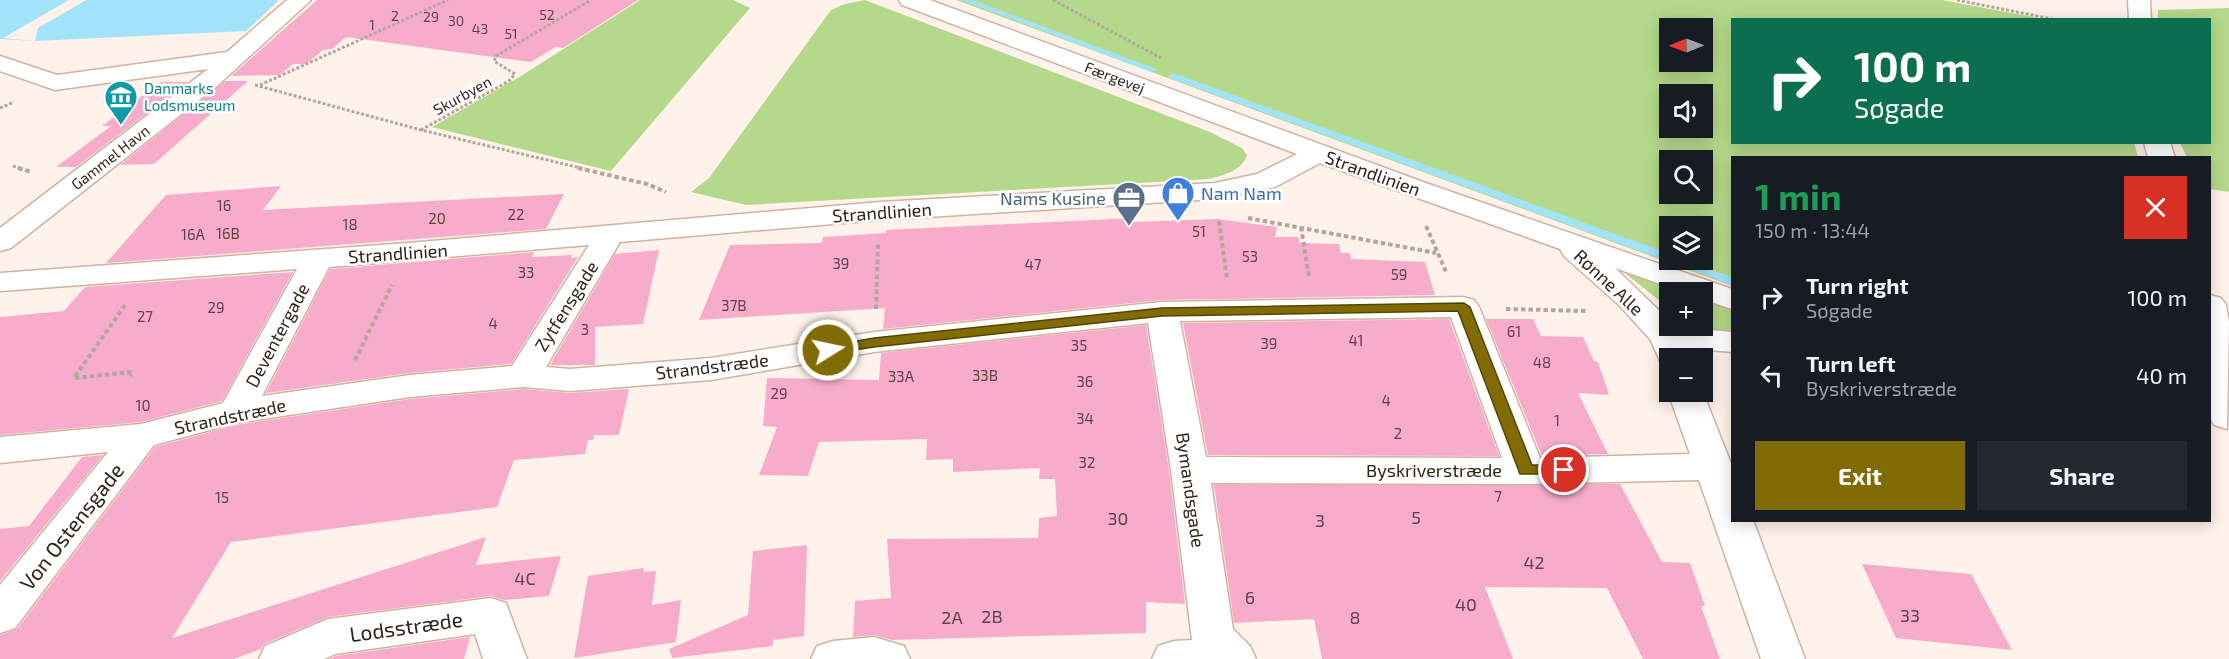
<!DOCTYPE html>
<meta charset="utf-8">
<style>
:root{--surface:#171b24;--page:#242831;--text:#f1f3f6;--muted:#9ea1a6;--accent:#806b04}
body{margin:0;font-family:"Exo 2",sans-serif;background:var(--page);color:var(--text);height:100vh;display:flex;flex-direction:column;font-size:22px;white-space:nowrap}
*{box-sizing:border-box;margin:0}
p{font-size:20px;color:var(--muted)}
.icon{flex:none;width:33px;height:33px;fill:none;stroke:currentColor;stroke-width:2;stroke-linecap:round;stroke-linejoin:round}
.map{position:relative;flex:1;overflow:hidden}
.sheet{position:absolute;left:1731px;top:156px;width:480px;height:366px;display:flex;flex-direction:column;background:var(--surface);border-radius:0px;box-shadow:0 3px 15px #0003}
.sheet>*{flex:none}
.guide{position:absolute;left:1731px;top:18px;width:480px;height:126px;border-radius:0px;box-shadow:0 3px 15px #0003;background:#0b6e4f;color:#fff;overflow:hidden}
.needle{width:39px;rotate:269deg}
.tools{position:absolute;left:1659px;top:18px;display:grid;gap:12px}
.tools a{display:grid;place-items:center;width:54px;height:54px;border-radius:0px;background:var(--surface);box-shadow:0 3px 15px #0003;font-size:30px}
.pin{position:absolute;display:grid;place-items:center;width:51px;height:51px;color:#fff;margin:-26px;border:3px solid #fff;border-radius:50%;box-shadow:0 2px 6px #0007}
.me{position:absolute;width:66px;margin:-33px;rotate:80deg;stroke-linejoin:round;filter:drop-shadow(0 0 4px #0008)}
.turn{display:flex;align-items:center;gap:21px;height:126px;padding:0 24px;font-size:27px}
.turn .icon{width:78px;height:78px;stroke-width:2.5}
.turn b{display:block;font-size:42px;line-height:51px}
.round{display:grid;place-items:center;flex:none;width:63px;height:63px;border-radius:0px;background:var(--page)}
.overview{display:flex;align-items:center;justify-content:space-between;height:102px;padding:0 24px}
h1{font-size:36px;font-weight:700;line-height:45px;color:#1e9e55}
.action{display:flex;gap:12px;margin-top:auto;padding:12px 24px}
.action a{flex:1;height:69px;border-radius:0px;background:var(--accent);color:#fff;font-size:24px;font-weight:700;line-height:69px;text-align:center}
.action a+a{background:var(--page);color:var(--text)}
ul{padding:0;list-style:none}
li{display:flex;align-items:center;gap:18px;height:78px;padding:0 24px}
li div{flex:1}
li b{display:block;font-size:22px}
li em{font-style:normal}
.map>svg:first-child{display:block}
</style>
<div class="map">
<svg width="2229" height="659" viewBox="0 0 2229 659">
<rect width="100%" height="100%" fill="#fff2ea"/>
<!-- green -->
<path fill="#b5d98a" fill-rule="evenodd" d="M 640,0 L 733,0 L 750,8 L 611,171 L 432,127 L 521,76 Z
M 865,0 L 1210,132 L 1242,148 L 1247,155 C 1242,171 1224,175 1209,179 L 746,205 L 691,192 L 709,178 L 831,10 L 845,4 Z
M 956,0 L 1942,0 L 2043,19 L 1732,20 L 1732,142 L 2134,142 L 2138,157 L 1732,158 L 1732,286 ZM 1670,28 L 1702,28 L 1702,62 L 1670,62 ZM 1670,94 L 1702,94 L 1702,128 L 1670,128 ZM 1670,160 L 1702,160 L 1702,194 L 1670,194 ZM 1670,226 L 1702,226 L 1702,260 L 1670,260 Z
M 2229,8 L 2229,192 L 2210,189 L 2210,158 L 2187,157 L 2180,143 L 2210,142 L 2210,20 L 2158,19 L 2158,10 Z
M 1628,271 L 1637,272 L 1692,292 L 1670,292 L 1669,308 L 1626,274 Z
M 1703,297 L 1732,308 L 1732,335 L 1695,331 L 1685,326 L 1702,326 Z"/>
<!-- water -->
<path fill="#a2e3fa" d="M 0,0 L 279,0 L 246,31 L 35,41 L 0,39 Z"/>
<!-- pier -->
<path fill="#fff2ea" d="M 69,0 L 86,0 L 38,28 L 35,41 L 3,38 Z"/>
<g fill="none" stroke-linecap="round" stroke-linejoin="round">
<!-- stream -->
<path fill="#a2e3fa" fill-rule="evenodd" d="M 961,0 L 973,0 L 1159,70 L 1151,72 Z
M 1173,73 L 1670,254 L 1670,260 L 1684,260 L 1732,277 L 1732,285 L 1170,78 L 1168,76 Z"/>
</g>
<!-- building -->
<path fill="#f7accb" d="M 317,0 L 638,0 L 563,48 L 555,47 L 531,62 L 346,37 L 332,49 L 323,50 L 306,64 L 293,64 L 280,75 L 231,76 Z
M 225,81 L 248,81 L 154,164 L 120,165 Z
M 161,82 L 188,82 L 76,167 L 56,167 L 111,126 L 102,126 Z
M 281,186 L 263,210 L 564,194 L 546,229 L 106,263 L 166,195 Z
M 1134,218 L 1134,222 L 1217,219 L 1277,227 L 1275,237 L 1298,237 L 1300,243 L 1339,244 L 1341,253 L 1350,253 L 1351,259 L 1425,262 L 1435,295 L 1162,300 L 883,329 L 885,308 L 699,320 L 730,245 L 822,243 L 823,237 L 886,233 L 886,230 Z
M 659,250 L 643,324 L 595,327 L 595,365 L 550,365 L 615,254 Z
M 534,252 L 532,257 L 572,255 L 571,258 L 578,257 L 511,364 L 410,373 L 266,393 L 330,269 Z
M 293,272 L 222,401 L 141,422 L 0,435 L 0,317 L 64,311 L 85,287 Z
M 1449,319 L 1499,456 L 1208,455 L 1183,323 Z
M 1486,319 L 1533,319 L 1541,336 L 1583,337 L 1594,361 L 1598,362 L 1609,395 L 1578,393 L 1608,454 L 1542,456 Z
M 1146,325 L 1169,470 L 1185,604 L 1146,602 L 1146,633 L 892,640 L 874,635 L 853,637 L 855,601 L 891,598 L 887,539 L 1038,538 L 1039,518 L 1057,516 L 1055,479 L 1039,479 L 1040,468 L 953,472 L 953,459 L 926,460 L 927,439 L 819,442 L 808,476 L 759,475 L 777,427 L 763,426 L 767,378 L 879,380 L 881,353 Z
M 523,389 L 570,393 L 629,389 L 619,435 L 594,435 L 593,440 L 588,440 L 585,454 L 514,460 L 497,507 L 231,542 L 172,638 L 486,537 L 476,565 L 561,556 L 549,596 L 504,600 L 491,596 L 328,617 L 264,644 L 261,649 L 234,659 L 0,659 L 0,635 L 17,629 L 155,447 L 236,425 L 410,399 Z
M 103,455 L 0,581 L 0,529 L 29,526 L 82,457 Z
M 1620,484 L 1662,562 L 1690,563 L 1705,606 L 1701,606 L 1720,659 L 1643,659 L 1607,588 L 1485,587 L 1513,659 L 1322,659 L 1314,619 L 1234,623 L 1214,485 Z
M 807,545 L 804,636 L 773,640 L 773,646 L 672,658 L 669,649 L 748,615 L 753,551 Z
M 1862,564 L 1971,574 L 2012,650 L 1896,638 Z
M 644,568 L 643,572 L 656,571 L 652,605 L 681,600 L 676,642 L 574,658 L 588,576 Z
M 470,637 L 464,659 L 329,659 L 336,656 Z"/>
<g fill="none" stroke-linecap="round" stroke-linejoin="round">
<!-- minor casing -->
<g stroke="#d0b29f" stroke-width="3">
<path id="minor" d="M 287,0 L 311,0 L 217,86 L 11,248 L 0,251 L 0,228 L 208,69 L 55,90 L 0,71 L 0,56 L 57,75 L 227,52 Z
M 899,0 L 930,0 L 1423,182 L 1732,289 L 1732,309 L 1702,299 L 1702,292 L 1683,292 L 1615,268 L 1670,321 L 1670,326 L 1732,332 L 1732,352 L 1687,348 L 1691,358 L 1670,358 L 1670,367 L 1662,365 L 1650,339 L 1619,305 L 1564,256 L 1560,249 L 1320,163 L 1275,187 L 1215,199 L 880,220 L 620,242 L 546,367 L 570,369 L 711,358 L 874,332 L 1162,302 L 1463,297 L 1474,300 L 1479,307 L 1540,458 L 1690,454 L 1668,392 L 1702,390 L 1732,466 L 1732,520 L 1753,520 L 1805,659 L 1761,659 L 1699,480 L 1526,484 L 1211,483 L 1233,629 L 1250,646 L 1256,659 L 1152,659 L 1158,646 L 1174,641 L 1192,640 L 1171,470 L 1148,323 L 874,352 L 711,380 L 570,391 L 523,387 L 410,397 L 236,423 L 154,445 L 15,628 L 0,633 L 0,585 L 108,452 L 0,463 L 0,437 L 141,424 L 223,403 L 297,269 L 0,291 L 0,273 L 408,243 L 880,202 L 1215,183 L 1257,174 L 1297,154 L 902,5 ZM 589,245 L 512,366 L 410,375 L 262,396 L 329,267 ZM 1451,317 L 1502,458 L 1206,457 L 1180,321 Z
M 2128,0 L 2150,0 L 2151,20 L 2129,20 Z
M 2144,142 L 2170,142 L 2175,158 L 2148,158 Z
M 2210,295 L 2221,298 L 2226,305 L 2229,322 L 2227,429 L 2214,425 L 2210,418 Z
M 491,598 L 506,603 L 527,659 L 483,659 L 475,634 L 335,654 L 324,659 L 259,659 L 265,646 L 328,619 Z
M 874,637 L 904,646 L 910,659 L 811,659 L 817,646 L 833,641 Z"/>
</g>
<!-- path-far1 -->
<path stroke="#b3a69f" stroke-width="3" stroke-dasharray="3 2" stroke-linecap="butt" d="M 1053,0 L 1161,58
M 1957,0 L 2057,20
M 255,85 L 421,130 L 585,169
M 260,85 L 448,0
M 0,108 L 14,102
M 421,130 L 509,81 L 515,74 L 494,61 L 496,56 L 591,0
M 13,166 L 23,169"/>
<!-- path -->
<path stroke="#b3a69f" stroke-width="4" stroke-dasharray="4.5 3" stroke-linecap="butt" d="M 18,168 L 32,172
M 578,168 L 647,184 L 666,192
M 1248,218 L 1436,253
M 1219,221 L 1227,279
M 1426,226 L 1447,274
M 1301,227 L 1309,277
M 125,305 L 74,378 L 132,372 L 130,376
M 876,309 L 878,244
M 1506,309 L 1588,311
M 355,360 L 392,285"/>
<!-- minor -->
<use href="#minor" fill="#fff" fill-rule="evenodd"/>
</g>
<!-- route -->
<path fill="#806b04" stroke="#534603" stroke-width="1.5" d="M 1464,303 L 1470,307 L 1532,465 L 1564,465 L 1572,470 L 1570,474 L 1520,474 L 1458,311 L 1162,316 L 874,347 L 828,354 L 821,350 L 828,346 L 874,338 L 1162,308 Z"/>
<!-- icons -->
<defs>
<g id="museum-pin" transform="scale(1.725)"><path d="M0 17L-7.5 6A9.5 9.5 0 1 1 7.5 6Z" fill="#0f9aa8" stroke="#fff"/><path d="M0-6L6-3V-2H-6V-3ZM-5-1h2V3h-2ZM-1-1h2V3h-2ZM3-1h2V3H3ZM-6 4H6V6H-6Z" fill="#fff"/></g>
<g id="shop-pin" transform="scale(1.725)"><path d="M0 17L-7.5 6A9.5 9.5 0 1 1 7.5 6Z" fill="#3f7fe0" stroke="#fff"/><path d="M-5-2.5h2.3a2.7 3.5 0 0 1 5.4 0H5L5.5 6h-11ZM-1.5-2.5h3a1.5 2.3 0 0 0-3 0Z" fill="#fff"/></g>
<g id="office-pin" transform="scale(1.725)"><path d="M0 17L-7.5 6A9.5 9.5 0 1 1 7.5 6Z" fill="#5c6f8a" stroke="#fff"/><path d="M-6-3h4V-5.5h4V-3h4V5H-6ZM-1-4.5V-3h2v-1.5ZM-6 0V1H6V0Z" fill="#fff"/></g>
</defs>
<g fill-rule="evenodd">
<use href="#museum-pin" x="121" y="97"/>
<use href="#shop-pin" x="1178" y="193"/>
<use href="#office-pin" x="1129" y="198"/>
</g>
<g text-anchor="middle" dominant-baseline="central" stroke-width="5" stroke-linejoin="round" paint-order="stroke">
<!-- far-number labels -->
<g font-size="14" fill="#604446">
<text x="547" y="14">52</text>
<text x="395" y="15">2</text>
<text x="431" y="16">29</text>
<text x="456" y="20">30</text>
<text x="372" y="24">1</text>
<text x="480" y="28">43</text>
<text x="511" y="33">51</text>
</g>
<!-- far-street labels -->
<g font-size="15" fill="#2d211a" stroke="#fff">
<text transform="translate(1115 77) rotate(21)">Færgevej</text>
<text transform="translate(462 95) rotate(-29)">Skurbyen</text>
<text transform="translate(110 157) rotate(-38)">Gammel Havn</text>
</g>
<!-- far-culture labels -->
<g font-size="15" fill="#0d838f" stroke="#fff" text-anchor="start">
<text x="144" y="88">Danmarks<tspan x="144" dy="17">Lodsmuseum</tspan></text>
</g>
<!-- number labels -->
<g font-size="15" fill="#604446">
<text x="224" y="205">16</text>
<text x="516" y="214">22</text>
<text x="437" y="218">20</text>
<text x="350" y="224">18</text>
<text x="1199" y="231">51</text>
<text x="228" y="233">16B</text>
<text x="193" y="234">16A</text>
<text x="1250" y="256">53</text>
<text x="841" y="263">39</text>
<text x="1033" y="264">47</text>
<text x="526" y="272">33</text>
<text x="1399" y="274">59</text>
<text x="734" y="305">37B</text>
<text x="216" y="307">29</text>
<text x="145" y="316">27</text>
<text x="493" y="323">4</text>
<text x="585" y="329">3</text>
<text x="1514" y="331">61</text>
<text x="1356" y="340">41</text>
<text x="1269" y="343">39</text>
<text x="1079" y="345">35</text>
<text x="1542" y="362">48</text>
<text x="985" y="375">33B</text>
<text x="901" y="376">33A</text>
<text x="1085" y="381">36</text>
<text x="779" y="393">29</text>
<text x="1386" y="400">4</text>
<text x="143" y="405">10</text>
<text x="1085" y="418">34</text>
<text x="1557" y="420">1</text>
<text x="1398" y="433">2</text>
<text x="1087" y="462">32</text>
<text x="1498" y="496">7</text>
<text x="222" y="497">15</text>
</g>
<!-- street labels -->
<g font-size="18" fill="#2d211a" stroke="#fff">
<text transform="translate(1373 173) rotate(20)">Strandlinien</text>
<text transform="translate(882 212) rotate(-4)">Strandlinien</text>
<text transform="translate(398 253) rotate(-4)">Strandlinien</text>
<text transform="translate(1609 282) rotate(43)">Rønne Alle</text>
<text transform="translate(566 306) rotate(-58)">Zytfensgade</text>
<text transform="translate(277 335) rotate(-62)">Deventergade</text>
<text transform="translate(712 366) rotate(-7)">Strandstræde</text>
<text transform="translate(230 416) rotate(-12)">Strandstræde</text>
<text x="1434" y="470">Byskriverstræde</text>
<text transform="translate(1191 490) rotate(82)">Bymandsgade</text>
</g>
<!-- shop labels -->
<g font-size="18" fill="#366cbe" stroke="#fff" text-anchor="start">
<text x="1201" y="193">Nam Nam</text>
</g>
<!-- service labels -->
<g font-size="18" fill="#4e5e75" stroke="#fff" text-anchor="end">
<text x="1106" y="198">Nams Kusine</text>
</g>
<!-- near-number labels -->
<g font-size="18" fill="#604446">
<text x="1416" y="517">5</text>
<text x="1118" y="518">30</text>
<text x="1320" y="520">3</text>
<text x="1534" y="562">42</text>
<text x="525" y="578">4C</text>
<text x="1250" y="597">6</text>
<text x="1466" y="604">40</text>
<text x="1910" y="615">33</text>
<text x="992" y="616">2B</text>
<text x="952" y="617">2A</text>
<text x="1355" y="617">8</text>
</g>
<!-- near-street labels -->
<g font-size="21" fill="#2d211a" stroke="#fff">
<text transform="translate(71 526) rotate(-52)">Von Ostensgade</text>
<text transform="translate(406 626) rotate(-8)">Lodsstræde</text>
</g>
</g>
</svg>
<div class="tools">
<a><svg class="needle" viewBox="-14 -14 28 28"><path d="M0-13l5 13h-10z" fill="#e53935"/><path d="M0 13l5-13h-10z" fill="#9ea1a6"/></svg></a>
<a><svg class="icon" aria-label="sound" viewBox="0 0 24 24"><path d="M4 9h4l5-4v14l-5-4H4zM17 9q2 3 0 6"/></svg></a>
<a><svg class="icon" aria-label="search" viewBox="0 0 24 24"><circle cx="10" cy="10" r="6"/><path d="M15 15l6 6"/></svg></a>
<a><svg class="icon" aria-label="layers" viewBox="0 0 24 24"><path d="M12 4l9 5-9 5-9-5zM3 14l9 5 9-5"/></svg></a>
<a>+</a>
<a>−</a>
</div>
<div class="pin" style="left:1564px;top:470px;background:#d93025"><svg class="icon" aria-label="arrive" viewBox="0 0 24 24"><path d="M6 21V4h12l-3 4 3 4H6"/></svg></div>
<svg class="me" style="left:828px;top:350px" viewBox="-20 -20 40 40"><circle r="17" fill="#806b04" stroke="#fff" stroke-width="3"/><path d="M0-11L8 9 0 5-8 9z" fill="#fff"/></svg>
<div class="guide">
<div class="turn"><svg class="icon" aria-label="right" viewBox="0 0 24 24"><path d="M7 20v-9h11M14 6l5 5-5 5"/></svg><div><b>100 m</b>Søgade</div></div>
</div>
<section class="sheet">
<div class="overview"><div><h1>1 min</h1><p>150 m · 13:44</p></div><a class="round" style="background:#d93025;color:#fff"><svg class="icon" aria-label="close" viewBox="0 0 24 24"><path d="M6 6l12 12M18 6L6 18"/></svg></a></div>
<ul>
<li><svg class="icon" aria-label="right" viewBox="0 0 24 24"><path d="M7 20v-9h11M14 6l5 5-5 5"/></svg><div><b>Turn right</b><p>Søgade</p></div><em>100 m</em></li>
<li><svg class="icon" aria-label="left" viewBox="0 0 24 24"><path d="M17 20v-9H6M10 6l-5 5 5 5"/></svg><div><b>Turn left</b><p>Byskriverstræde</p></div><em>40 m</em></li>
</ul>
<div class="action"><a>Exit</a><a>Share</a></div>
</section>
</div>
